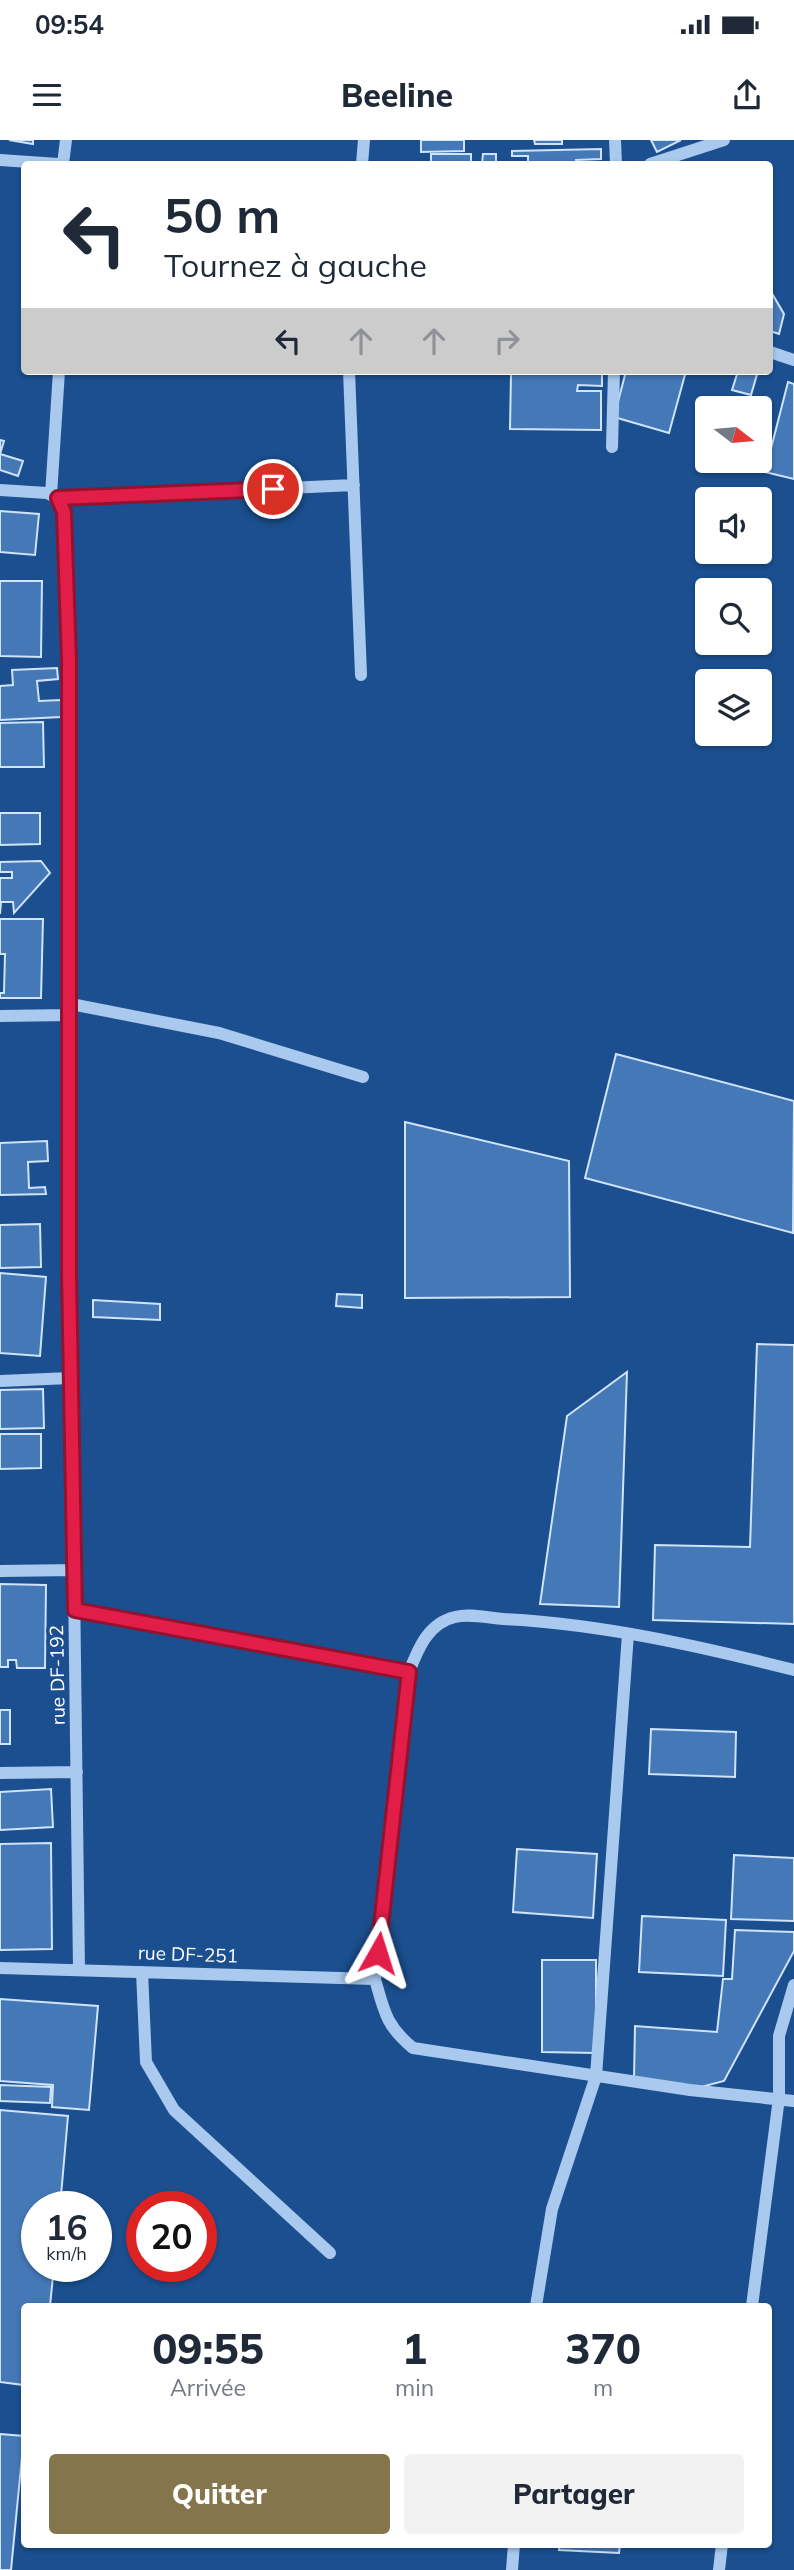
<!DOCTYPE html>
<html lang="fr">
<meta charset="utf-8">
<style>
:root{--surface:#fff;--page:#f2f2f3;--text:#1f2937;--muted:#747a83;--accent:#84754c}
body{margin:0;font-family:Mulish,sans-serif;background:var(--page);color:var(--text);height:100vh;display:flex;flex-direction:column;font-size:26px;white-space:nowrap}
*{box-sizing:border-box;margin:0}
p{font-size:23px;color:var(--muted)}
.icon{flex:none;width:38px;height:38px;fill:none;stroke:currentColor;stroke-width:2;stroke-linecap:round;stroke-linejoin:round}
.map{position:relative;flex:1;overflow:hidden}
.side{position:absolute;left:21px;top:2163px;width:751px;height:245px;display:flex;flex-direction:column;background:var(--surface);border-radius:7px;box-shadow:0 2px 5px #0004}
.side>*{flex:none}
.hud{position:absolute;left:21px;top:21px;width:752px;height:214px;border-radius:7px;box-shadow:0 2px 5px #0004;background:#fff;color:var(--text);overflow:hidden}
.needle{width:46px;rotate:106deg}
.tools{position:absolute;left:695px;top:256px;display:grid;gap:14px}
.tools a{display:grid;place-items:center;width:77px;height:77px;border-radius:7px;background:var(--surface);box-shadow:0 2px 5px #0004;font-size:35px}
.speed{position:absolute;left:21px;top:2051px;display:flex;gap:14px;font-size:35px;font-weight:700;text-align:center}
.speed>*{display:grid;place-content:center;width:91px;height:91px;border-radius:50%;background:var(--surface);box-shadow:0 2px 5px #0004;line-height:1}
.speed small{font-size:18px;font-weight:400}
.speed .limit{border:10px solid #d22;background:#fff;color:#111}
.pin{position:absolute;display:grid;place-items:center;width:60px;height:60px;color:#fff;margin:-30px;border:4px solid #fff;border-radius:50%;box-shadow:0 2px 7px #0007}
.me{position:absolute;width:77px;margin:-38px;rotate:6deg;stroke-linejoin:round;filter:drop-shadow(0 0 5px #0008)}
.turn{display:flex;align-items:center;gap:24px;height:147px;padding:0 28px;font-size:32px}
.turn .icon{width:91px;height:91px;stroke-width:2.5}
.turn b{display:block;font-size:49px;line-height:60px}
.lanes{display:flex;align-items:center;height:66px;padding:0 28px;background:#0003;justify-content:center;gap:35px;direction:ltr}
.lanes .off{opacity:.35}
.eta{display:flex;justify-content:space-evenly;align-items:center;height:119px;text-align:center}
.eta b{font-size:42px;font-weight:800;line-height:49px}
.primary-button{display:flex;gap:14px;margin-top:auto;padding:14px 28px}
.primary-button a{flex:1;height:80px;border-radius:7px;background:var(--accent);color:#fff;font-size:28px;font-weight:800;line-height:80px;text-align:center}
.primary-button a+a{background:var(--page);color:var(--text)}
.status{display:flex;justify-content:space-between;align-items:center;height:49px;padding:0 35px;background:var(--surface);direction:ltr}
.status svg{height:19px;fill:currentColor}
header{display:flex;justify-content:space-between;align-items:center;height:91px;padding:0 28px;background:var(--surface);font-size:32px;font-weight:800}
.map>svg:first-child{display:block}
</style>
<div class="status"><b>09:54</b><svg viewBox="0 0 49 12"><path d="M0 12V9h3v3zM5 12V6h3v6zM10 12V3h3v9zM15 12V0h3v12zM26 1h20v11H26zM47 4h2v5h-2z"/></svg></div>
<header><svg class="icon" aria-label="menu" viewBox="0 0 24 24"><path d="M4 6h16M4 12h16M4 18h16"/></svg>Beeline<svg class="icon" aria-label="share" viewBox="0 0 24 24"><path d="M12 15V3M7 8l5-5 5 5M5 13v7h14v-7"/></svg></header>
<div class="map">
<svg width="794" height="2430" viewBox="0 0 794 2430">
<rect width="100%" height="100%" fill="#1b4f8f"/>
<!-- building -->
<path fill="#4478b7" stroke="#cfe3fa" stroke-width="2" d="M 9,0 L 33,0 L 33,4 Z
M 421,0 L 464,0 L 464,11 L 421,12 Z
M 534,0 L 562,0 L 562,4 L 535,4 Z
M 651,0 L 681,0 L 657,12 Z
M 601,9 L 601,19 L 576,20 L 576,24 L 528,24 L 528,16 L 512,16 L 512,11 Z
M 431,14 L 471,14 L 471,23 L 482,23 L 483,14 L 496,14 L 496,24 L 431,24 Z
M 770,150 L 784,174 L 779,194 L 770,191 Z
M 557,231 L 602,231 L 602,246 L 578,245 L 577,251 L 601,251 L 601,290 L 510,289 L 511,234 L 557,234 Z
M 626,231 L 686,231 L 669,293 L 614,277 Z
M 738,231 L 758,231 L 751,255 L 732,250 Z
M 788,242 L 794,244 L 794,339 L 765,332 Z
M 0,300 L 4,301 L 0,314 L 23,321 L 18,336 L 0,330 Z
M 0,371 L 39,374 L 35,415 L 0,412 Z
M 0,441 L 42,441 L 41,517 L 0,516 Z
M 57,528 L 58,539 L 37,541 L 39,561 L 61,560 L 61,577 L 0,580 L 0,546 L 13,545 L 12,530 Z
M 43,582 L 44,627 L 0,627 L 0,583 Z
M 0,673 L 40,673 L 40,704 L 0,705 Z
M 41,721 L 50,733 L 14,773 L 13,762 L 1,762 L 0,774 L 0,738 L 12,738 L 12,732 L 0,732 L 0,722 Z
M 0,779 L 43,779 L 41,858 L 0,858 L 0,853 L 4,853 L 5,814 L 0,814 Z
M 616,914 L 794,961 L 793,1093 L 585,1038 Z
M 405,982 L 569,1021 L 570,1157 L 405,1158 Z
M 47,1001 L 48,1021 L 28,1022 L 29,1048 L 45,1047 L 46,1054 L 0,1055 L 0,1003 Z
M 40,1084 L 41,1127 L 0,1128 L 0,1085 Z
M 0,1133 L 46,1137 L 40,1216 L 0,1213 Z
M 337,1154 L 362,1155 L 362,1168 L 336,1166 Z
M 93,1160 L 160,1164 L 160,1180 L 93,1177 Z
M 757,1204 L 794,1205 L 794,1484 L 653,1480 L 655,1405 L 750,1407 Z
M 627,1232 L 619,1467 L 540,1464 L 567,1276 Z
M 43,1249 L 44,1288 L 0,1289 L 0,1250 Z
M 0,1294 L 41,1294 L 41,1328 L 0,1329 Z
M 0,1444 L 46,1445 L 45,1528 L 17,1528 L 16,1520 L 8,1520 L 8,1527 L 0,1527 Z
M 0,1570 L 10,1570 L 10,1604 L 0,1604 Z
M 651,1589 L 736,1592 L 735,1637 L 649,1634 Z
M 51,1649 L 53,1687 L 0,1690 L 0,1652 Z
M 51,1703 L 52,1809 L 0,1810 L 0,1704 Z
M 517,1709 L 597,1714 L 593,1778 L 513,1772 Z
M 734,1715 L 794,1718 L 794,1781 L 731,1779 Z
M 642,1776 L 726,1780 L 723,1836 L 639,1832 Z
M 735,1790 L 794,1792 L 794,1811 L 724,1941 L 701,1947 L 634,1938 L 635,1886 L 717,1892 L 723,1839 L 732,1839 Z
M 542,1820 L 596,1820 L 596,1913 L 542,1912 Z
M 0,1859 L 98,1866 L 89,1970 L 52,1967 L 53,1945 L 0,1941 Z
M 0,1945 L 51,1947 L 50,1963 L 0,1961 Z
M 0,1970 L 68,1976 L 60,2067 L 37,2067 L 37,2126 L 54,2126 L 50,2166 L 24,2166 L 24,2245 L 0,2242 Z
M 0,2294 L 24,2296 L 11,2430 L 0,2430 Z
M 560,2404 L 620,2404 L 619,2413 L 559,2410 Z"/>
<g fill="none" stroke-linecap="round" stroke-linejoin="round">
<!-- minor -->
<path stroke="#a9c9ee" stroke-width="12" d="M 615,0 L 616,24
M 0,20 L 58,24
M 63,24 L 66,0
M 362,24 L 364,0
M 650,24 L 724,0
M 770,212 L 794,220
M 349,231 L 361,535
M 612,307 L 614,231
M 0,350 L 47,353 L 58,358 L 354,345
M 51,355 L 59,231
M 58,358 L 63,372 L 69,521 L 69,1057 L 79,1830
M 71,864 L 219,893 L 363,937
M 0,876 L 71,875
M 0,1241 L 70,1238
M 0,1431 L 75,1430
M 75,1470 L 409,1532 C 418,1509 428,1483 455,1477 C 469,1473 489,1478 503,1479 C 602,1484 699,1506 794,1530
M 409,1532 L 375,1839 C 384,1871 386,1886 413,1908 L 690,1950 L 794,1961
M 0,1633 L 77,1632
M 0,1828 L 375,1839
M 142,1832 L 146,1922 L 174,1970 L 330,2113
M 536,2166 L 552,2069 L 596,1936 L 628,1494
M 752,2166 L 779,1958 L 779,1896 L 794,1845
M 512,2430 L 514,2404
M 719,2430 L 722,2404"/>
</g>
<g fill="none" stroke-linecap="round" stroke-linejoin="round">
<!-- route casing -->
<g stroke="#92132f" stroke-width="18">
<path id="route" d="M 273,349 L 58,358 L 64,372 L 69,521 L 69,1134 L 75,1470 L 409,1532 L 378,1813"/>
</g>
<!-- route -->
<use href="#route" stroke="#e11d48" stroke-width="12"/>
</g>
<g text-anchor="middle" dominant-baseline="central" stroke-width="7" stroke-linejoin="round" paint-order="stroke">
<!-- street labels -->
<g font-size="19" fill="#fff" stroke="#1b4f8f">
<text transform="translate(57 1535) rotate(-91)">rue DF-192</text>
<text transform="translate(188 1814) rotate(2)">rue DF-251</text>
</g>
</g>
</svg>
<div class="tools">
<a><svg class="needle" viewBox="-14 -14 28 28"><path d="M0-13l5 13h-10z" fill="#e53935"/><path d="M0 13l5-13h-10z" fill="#747a83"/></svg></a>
<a><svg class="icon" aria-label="sound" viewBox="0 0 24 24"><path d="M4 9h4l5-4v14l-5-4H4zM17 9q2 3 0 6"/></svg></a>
<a><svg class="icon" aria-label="search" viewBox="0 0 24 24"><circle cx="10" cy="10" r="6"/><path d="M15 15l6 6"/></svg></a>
<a><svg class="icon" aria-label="layers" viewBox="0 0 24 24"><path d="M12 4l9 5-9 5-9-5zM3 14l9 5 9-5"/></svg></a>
</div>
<div class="speed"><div>16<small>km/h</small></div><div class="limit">20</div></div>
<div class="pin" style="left:273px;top:349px;background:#d93025"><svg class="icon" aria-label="arrive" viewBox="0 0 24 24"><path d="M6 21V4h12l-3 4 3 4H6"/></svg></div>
<svg class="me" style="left:378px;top:1813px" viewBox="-20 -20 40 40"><path d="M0-17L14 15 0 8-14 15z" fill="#e11d48" stroke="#fff" stroke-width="4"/></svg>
<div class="hud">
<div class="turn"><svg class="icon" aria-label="left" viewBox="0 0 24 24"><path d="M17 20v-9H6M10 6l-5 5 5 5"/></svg><div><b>50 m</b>Tournez à gauche</div></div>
<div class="lanes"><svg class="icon" aria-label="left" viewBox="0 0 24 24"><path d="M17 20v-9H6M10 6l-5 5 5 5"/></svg><svg class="icon off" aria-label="ahead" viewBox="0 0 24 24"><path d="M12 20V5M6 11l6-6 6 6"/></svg><svg class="icon off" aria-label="ahead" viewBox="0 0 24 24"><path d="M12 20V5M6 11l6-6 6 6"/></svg><svg class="icon off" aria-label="right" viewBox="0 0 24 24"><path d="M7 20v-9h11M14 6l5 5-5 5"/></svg></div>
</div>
<section class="side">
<div class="eta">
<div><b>09:55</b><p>Arrivée</p></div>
<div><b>1</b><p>min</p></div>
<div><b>370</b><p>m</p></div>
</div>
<div class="primary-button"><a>Quitter</a><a>Partager</a></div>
</section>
</div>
